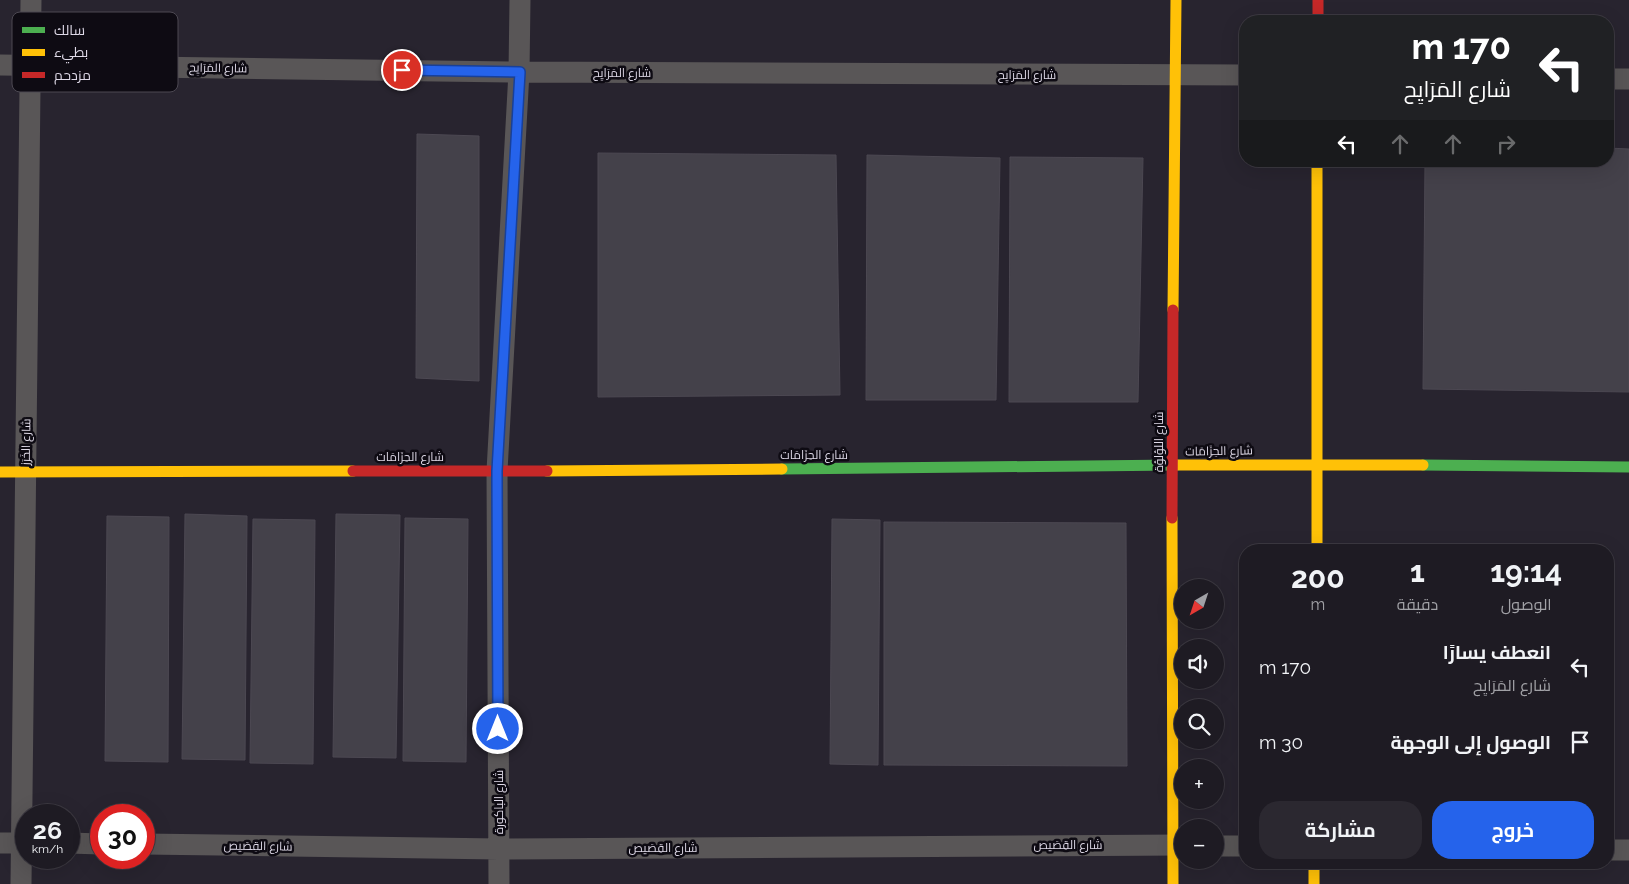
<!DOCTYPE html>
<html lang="ar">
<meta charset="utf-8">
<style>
:root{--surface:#1e1b23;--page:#2b2830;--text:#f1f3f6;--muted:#a1a1a6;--line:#3c3941;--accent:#2563eb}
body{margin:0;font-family:Raleway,Cairo,sans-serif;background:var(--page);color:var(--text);direction:rtl;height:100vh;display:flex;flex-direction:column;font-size:19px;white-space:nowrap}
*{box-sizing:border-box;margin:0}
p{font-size:16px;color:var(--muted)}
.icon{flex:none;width:28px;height:28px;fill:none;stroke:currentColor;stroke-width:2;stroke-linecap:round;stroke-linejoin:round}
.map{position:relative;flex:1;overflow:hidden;direction:ltr}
.sheet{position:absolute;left:1239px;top:544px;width:375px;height:325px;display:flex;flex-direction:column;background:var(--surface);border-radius:20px;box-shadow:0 5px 20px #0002,0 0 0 1px var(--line);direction:rtl}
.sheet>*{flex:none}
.top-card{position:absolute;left:1239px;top:15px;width:375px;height:152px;border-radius:20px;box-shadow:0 5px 20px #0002,0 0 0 1px var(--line);direction:rtl;background:#202124;color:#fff;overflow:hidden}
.needle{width:32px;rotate:219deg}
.buttons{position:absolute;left:1174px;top:579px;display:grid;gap:10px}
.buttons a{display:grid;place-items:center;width:50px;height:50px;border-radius:50%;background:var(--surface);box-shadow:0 5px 20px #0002,0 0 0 1px var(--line);font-size:25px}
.speed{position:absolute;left:15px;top:804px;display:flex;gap:10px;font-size:25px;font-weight:700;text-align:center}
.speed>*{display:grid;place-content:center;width:65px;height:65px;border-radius:50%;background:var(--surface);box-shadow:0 5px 20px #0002,0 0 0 1px var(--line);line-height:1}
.speed small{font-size:12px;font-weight:400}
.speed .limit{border:8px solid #d22;background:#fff;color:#111}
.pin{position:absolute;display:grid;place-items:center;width:42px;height:42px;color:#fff;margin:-21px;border:2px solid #fff;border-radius:50%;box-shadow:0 1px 5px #0007}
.me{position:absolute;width:55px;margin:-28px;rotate:0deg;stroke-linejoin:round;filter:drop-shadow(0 0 4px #0008)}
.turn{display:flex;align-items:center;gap:18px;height:105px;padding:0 20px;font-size:22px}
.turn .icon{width:65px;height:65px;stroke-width:2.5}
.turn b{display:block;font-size:35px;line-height:42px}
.lanes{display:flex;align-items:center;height:48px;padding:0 20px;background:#0003;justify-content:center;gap:25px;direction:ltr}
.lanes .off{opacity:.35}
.eta{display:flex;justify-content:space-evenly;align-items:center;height:85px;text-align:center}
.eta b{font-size:30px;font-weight:700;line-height:35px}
.primary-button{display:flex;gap:10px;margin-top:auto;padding:10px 20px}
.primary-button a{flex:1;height:58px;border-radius:20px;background:var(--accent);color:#fff;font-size:20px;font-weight:700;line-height:58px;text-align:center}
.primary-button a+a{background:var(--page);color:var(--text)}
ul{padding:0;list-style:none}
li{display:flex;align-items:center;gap:15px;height:75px;padding:0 20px}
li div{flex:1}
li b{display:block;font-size:19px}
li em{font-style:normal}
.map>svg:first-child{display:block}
</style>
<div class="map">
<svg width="1629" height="884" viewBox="0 0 1629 884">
<rect width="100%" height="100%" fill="#28242f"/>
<!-- building -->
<path fill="#44414a" stroke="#4c4852" d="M 417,134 L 479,136 L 479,381 L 416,378 Z
M 1608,148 L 1629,149 L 1629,392 L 1423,389 L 1425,161 L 1608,161 Z
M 598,153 L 836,155 L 840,395 L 598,397 Z
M 867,155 L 1000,158 L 996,400 L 866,400 Z
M 1010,157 L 1143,158 L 1138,402 L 1009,402 Z
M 185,514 L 247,516 L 245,760 L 182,759 Z
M 336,514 L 400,515 L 396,758 L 333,757 Z
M 107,516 L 169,517 L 168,762 L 105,761 Z
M 405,518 L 468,519 L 466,762 L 403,761 Z
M 253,519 L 315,520 L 313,764 L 250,763 Z
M 832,519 L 880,520 L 878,765 L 830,764 Z
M 884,522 L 1126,523 L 1127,766 L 884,765 Z"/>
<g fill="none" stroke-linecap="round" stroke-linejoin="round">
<!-- street -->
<path stroke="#595657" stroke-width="21" d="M 0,65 L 519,72 L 1245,75
M 1608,79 L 1629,79
M 0,843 L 26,843
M 69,843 L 101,844
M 144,844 L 499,849 L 1182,845
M 1215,846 L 1245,846
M 1608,850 L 1629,850
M 21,884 L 31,0
M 499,884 L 497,471 L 519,72 L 520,0"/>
<!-- fast -->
<path stroke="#4caf50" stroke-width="11" d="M 1423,465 L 1629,467
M 782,469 L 1177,465"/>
<!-- slow -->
<path stroke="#ffc107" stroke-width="11" d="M 1317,161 L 1317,550
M 1173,310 L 1176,0
M 1177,465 L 1423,465
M 547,471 L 782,469
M 0,472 L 353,471
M 1172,518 L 1173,884
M 1314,862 L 1314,884"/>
<!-- jam -->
<path stroke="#c62828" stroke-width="11" d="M 1318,0 L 1318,21
M 353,471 L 547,471
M 1172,518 L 1173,310"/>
</g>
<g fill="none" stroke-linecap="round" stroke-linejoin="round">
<!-- route casing -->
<g stroke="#184099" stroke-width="12">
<path id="route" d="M 402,70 L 520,72 L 497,471 L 498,729"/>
</g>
<!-- route -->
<use href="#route" stroke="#2563eb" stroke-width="9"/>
</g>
<g text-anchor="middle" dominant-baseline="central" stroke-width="5" stroke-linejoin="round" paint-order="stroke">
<!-- street labels -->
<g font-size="12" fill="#dfdae8" stroke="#0e0b13">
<text transform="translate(218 68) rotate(1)">شارع المَرَايِح</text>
<text x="622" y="73">شارع المَرَايِح</text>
<text x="1027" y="75">شارع المَرَايِح</text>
<text transform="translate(26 442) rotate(-89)">شارع الخَرَز</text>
<text transform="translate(1159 442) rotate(-90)">شارع اللؤلؤة</text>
<text transform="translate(1219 451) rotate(-1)">شارع الحِزَامَات</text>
<text x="814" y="455">شارع الحِزَامَات</text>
<text x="410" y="457">شارع الحِزَامَات</text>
<text transform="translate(499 802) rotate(-90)">شارع الباكورة</text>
<text x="1068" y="845">شارع القِصَيص</text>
<text transform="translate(258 846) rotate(1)">شارع القِصَيص</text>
<text x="663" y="848">شارع القِصَيص</text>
</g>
</g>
<!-- legend -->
<rect x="12" y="12" width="166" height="80" rx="8" fill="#0e0b13" stroke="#4d4953" stroke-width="1"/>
<rect x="22" y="27" width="23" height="6" fill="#4caf50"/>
<rect x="22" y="49" width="23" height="7" fill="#ffc107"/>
<rect x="22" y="72" width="23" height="6" fill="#c62828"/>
<g font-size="14" fill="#dfdae8">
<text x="54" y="35">سالك</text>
<text x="54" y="57">بطيء</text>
<text x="54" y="80">مزدحم</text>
</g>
</svg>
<div class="buttons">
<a><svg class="needle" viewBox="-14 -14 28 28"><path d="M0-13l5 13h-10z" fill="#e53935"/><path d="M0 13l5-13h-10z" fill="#a1a1a6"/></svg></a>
<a><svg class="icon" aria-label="sound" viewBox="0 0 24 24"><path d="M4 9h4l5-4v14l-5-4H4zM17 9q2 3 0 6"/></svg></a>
<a><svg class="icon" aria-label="search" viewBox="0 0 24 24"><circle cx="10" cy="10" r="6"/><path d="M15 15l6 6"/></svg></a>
<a>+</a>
<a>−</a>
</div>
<div class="speed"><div>26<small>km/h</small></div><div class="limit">30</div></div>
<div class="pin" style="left:402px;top:70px;background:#d93025"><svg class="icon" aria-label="arrive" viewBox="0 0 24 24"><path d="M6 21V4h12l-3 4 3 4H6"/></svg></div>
<svg class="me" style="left:498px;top:729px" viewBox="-20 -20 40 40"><circle r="17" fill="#2563eb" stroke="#fff" stroke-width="3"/><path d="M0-11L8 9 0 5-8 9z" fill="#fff"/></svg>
<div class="top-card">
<div class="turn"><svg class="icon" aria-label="left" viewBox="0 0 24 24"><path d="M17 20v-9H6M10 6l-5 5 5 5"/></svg><div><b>170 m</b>شارع المَرَايِح</div></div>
<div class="lanes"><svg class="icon" aria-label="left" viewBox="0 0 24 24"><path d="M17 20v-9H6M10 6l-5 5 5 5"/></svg><svg class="icon off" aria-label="ahead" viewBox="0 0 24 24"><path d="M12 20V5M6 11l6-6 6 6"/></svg><svg class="icon off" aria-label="ahead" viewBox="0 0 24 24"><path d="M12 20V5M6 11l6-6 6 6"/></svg><svg class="icon off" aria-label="right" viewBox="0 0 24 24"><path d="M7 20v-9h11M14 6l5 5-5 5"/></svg></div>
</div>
<section class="sheet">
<div class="eta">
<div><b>19:14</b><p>الوصول</p></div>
<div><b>1</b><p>دقيقة</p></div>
<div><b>200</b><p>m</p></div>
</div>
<ul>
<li><svg class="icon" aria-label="left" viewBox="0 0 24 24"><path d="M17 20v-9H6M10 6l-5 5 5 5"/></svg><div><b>انعطف يسارًا</b><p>شارع المَرَايِح</p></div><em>170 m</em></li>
<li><svg class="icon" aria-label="arrive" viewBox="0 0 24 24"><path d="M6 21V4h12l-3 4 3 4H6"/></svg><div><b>الوصول إلى الوجهة</b></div><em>30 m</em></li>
</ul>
<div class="primary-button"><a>خروج</a><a>مشاركة</a></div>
</section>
</div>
